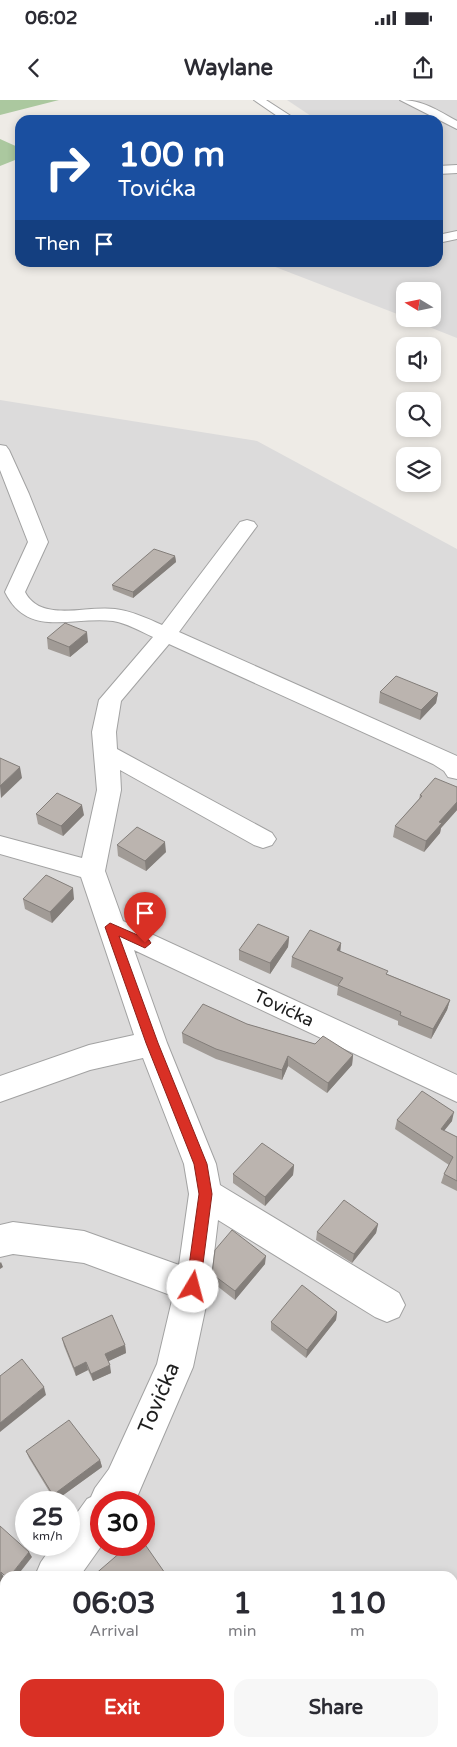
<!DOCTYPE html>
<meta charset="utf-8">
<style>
:root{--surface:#fff;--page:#f7f7f7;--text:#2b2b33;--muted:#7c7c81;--accent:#d93025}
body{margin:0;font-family:"Varela Round",sans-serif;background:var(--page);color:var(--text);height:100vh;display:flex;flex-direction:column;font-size:19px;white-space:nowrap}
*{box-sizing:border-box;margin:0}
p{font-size:16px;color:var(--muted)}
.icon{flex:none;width:28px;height:28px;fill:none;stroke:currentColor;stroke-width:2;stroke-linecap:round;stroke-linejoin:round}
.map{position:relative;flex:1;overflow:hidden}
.drawer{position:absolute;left:0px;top:1471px;width:458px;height:176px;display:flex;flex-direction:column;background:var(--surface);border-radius:15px 15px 0 0;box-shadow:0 2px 8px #0003}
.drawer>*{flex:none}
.hud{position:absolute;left:15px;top:15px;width:428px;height:152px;border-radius:15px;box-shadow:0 2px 8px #0003;background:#1a4fa0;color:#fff;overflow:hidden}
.needle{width:32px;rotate:280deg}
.tools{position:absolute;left:396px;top:182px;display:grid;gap:10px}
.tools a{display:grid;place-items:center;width:45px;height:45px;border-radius:10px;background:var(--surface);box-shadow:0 2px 8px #0003;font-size:25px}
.speed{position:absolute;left:15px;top:1391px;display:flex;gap:10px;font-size:25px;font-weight:700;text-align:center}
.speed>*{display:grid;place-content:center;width:65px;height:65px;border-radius:50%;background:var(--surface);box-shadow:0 2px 8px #0003;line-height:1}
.speed small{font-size:12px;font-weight:400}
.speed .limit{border:8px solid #d22;background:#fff;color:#111}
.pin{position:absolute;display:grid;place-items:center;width:42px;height:42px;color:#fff;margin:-51px -21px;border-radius:50% 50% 50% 0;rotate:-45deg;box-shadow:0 0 5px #0007}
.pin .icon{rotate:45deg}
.me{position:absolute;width:55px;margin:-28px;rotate:8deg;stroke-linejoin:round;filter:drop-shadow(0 0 4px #0008)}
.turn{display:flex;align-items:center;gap:18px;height:105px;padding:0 20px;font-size:22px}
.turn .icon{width:65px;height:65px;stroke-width:2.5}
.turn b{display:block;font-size:35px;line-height:42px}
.then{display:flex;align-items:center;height:48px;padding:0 20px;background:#0003;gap:10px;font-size:19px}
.eta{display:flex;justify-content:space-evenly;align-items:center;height:85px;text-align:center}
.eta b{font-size:30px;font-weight:800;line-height:35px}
.cta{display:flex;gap:10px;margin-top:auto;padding:10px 20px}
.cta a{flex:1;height:58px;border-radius:15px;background:var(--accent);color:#fff;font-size:20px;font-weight:800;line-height:58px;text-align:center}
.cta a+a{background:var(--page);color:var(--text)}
.status{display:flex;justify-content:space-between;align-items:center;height:35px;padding:0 25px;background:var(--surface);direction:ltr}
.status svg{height:14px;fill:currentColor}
header{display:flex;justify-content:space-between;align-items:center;height:65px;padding:0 20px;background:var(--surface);font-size:22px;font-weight:800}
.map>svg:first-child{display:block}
</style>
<div class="status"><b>06:02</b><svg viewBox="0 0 49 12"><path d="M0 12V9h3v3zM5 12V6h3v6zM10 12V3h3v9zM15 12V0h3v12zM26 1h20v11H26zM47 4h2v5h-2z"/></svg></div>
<header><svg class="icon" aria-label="back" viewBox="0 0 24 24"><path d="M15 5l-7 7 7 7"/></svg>Waylane<svg class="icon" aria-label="share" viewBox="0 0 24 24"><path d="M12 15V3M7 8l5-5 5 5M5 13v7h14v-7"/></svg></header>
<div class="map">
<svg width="457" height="1647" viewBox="0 0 457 1647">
<rect width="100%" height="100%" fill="#eeebe6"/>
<!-- residential -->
<path fill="#dcdbdb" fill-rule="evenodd" d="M 287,0 L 457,0 L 457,238 L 409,219 L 432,219 L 432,191 L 405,191 L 405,217 L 265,163 L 438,162 L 438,20 L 317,20 Z
M 0,300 L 257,341 L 457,449 L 457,1647 L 0,1647 ZM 26,1402 L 69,1402 L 69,1445 L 26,1445 ZM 101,1402 L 144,1402 L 144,1445 L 101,1445 ZM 5,1476 L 452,1476 L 452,1642 L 5,1642 Z"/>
<!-- forest -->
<path fill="#abc89f" d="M 0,0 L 59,0 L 0,15 Z
M 0,39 L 20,48 L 20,58 L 0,66 Z"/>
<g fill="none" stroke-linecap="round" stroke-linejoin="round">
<!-- minor casing -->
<g stroke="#a2a2a2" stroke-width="2">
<path id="minor" d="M 254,0 L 266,0 L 297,20 L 283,20 Z
M 400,0 C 423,0 437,10 457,21 L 457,29 Z
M 457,65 L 457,73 L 438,74 L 438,66 Z
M 457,131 L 457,139 L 438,143 L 438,135 Z
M 0,345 L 6,346 L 9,350 L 29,394 L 48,442 L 25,492 C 41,523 86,505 115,509 C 131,511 147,518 162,525 L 240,422 L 247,420 L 254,422 L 257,426 L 179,532 L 457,656 L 457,679 L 448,677 L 444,671 L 433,664 L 169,544 L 121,601 L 116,632 L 117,649 L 272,733 L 276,739 L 272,745 L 263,748 L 254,745 L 120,670 L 121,690 L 105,771 L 123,821 L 457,975 L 457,1002 L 134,850 L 167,943 L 216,1064 L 220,1085 L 399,1193 L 405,1205 L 399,1217 L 387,1222 L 375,1217 L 218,1120 L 210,1187 L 193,1267 L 137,1397 L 133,1402 L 101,1402 L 102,1445 L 80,1476 L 35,1476 L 41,1462 L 53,1445 L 69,1445 L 69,1424 L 87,1399 L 91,1397 L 95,1388 L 109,1369 L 157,1264 L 173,1196 L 84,1163 L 13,1154 L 0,1157 L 0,1125 L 13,1122 L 84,1131 L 179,1165 L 189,1094 L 184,1064 L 143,958 L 90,970 L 0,1002 L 0,976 L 89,945 L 134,935 L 81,777 L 0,754 L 0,736 L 82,758 L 97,690 L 92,632 L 99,600 L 153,537 C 140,531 126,523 113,521 C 72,516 28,539 5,492 L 28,442 L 0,370 Z
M 5,1519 L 5,1566 L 0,1568 L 0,1521 Z"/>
</g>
<!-- minor -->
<use href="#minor" fill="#fff" fill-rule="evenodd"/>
</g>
<!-- wall -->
<path fill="#a19b96" d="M 175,456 L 176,462 L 133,498 L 113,490 L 112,485 Z
M 47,538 L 88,542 L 70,557 L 48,549 Z
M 380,592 L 438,593 L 436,603 L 420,620 L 379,603 Z
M 457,687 L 457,710 L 441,728 L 440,733 L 424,752 L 393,737 L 395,726 L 419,699 L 420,695 Z
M 36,714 L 84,715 L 63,736 L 38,724 Z
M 117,745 L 166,752 L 146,771 L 118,756 Z
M 23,799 L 74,799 L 52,823 L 25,809 Z
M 289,837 L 288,847 L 270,874 L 239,860 L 239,850 Z
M 341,843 L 340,851 L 387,874 L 450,900 L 447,910 L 431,939 L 398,925 L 398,921 L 337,895 L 338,887 L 291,867 L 292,857 Z
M 247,924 L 353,955 L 352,965 L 327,993 L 288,966 L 282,980 L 216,959 L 183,943 L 182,933 Z
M 397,1020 L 452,1021 L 444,1031 L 457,1037 L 457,1091 L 441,1083 L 444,1074 L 449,1065 L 395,1029 Z
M 294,1065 L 293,1075 L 265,1106 L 233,1083 L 233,1074 Z
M 378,1124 L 376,1133 L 352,1163 L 316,1140 L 317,1132 Z
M 265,1164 L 235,1200 L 212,1182 L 212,1174 Z
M 337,1212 L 336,1220 L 306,1258 L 271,1230 L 271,1222 Z
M 62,1238 L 125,1245 L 126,1253 L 108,1261 L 111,1273 L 93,1281 L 88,1270 L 76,1276 L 64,1246 Z
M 26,1351 L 100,1360 L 102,1367 L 55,1401 L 29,1358 Z"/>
<!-- shaded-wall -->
<path fill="#837e7a" d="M 175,456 L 176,462 L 133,498 L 133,492 Z
M 87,532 L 88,542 L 70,557 L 69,547 Z
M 438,593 L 436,603 L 420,620 L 421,610 Z
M 20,667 L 22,678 L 1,698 L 0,686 Z
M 457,702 L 457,710 L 441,728 L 440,733 L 424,752 L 426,741 L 439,722 Z
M 82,705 L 84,715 L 63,736 L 61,726 Z
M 165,742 L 166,752 L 146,771 L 145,761 Z
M 73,788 L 74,799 L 52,823 L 50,812 Z
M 289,837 L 288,847 L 270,874 L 270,863 Z
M 341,843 L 340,854 L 337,850 Z
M 450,900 L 447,910 L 431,939 L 433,929 Z
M 353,955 L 352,965 L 327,993 L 328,983 Z
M 288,956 L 288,966 L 282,980 L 282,970 Z
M 454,1012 L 452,1021 L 438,1038 L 441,1029 Z
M 294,1065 L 293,1075 L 265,1106 L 265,1097 Z
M 378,1124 L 376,1133 L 352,1163 L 354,1154 Z
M 266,1156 L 265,1164 L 235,1200 L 235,1191 Z
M 1,1162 L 3,1167 L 0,1169 L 0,1163 Z
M 337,1212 L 336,1220 L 306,1258 L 307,1250 Z
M 125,1245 L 126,1253 L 107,1262 L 105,1254 Z
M 86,1262 L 88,1270 L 76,1276 L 74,1268 Z
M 110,1265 L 111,1273 L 93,1281 L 91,1274 Z
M 44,1287 L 46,1295 L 0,1332 L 0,1323 Z
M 100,1360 L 102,1367 L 55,1401 L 53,1395 Z
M 29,1452 L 32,1457 L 17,1476 L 10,1476 Z
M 1,1472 L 4,1477 L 0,1482 L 0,1474 Z"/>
<!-- building -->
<path fill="#bbb4af" stroke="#837e7a" d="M 154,449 L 175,456 L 133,492 L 112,485 Z
M 65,523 L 87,532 L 69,547 L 47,538 Z
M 396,576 L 438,593 L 421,610 L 380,592 Z
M 0,658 L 20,667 L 0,686 Z
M 435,678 L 457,687 L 457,702 L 439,722 L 442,723 L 426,741 L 395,726 L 422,696 L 420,695 Z
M 57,693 L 82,705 L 61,726 L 36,714 Z
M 137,727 L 165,742 L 145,761 L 117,745 Z
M 46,775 L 73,788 L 50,812 L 23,799 Z
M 258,824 L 289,837 L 270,863 L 239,850 Z
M 310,830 L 341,843 L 337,850 L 388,871 L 386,874 L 450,900 L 433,929 L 400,915 L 401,912 L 338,885 L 343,878 L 292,857 Z
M 203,904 L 247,924 L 315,944 L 323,936 L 353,955 L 328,983 L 288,956 L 282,970 L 216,949 L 182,933 Z
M 422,991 L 454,1012 L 441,1029 L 457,1037 L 457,1081 L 444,1074 L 453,1057 L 397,1020 Z
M 262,1043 L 294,1065 L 265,1097 L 233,1074 Z
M 344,1100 L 378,1124 L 354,1154 L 317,1132 Z
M 232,1130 L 266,1156 L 235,1191 L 212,1174 L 215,1150 Z
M 302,1185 L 337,1212 L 307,1250 L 271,1222 Z
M 112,1215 L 125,1245 L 105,1254 L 110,1265 L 91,1274 L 86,1262 L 74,1268 L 62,1238 Z
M 22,1259 L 44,1287 L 0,1323 L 0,1276 Z
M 69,1320 L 100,1360 L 53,1395 L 26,1351 Z
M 0,1426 L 29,1452 L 10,1476 L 5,1476 L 1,1472 L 0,1474 Z
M 144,1443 L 167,1476 L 93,1476 L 129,1445 L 144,1445 Z"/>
<!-- route -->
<path fill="#d93025" stroke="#8d1f18" d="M 110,823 L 149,840 L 151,843 L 145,848 L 119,836 L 158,943 L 207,1064 L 212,1094 L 200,1187 L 198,1192 L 193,1194 L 188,1192 L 186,1187 L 199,1094 L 194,1064 L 146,943 L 105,827 Z"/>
<g text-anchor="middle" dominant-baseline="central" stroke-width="5" stroke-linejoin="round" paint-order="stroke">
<!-- street labels -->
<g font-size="18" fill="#1e1e1e" stroke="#fff">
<text transform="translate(284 908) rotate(25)">Tovićka</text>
</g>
<!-- near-street labels -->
<g font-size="21" fill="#1e1e1e" stroke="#fff">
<text transform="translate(159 1298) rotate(-67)">Tovićka</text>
</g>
</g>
</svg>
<div class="tools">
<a><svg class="needle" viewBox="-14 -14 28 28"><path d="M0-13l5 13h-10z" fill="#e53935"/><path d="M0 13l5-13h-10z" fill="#7c7c81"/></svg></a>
<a><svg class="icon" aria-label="sound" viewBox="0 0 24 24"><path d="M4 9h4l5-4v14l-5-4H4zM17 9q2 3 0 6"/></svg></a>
<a><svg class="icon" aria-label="search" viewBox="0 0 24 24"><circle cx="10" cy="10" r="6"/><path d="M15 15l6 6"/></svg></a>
<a><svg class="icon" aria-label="layers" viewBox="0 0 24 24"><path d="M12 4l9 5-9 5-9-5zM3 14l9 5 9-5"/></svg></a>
</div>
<div class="speed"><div>25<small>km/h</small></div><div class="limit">30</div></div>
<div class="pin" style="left:145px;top:843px;background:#d93025"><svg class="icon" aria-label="arrive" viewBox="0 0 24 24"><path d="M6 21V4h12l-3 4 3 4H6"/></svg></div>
<svg class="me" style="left:193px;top:1187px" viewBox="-20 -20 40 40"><circle r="19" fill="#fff"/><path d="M0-13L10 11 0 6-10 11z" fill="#d93025"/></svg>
<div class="hud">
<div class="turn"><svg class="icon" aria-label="right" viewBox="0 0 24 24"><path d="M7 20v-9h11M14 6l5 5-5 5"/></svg><div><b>100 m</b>Tovićka</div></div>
<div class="then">Then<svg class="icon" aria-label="arrive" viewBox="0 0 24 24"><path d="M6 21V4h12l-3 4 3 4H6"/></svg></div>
</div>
<section class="drawer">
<div class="eta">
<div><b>06:03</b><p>Arrival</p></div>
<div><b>1</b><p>min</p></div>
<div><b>110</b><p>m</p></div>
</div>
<div class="cta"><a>Exit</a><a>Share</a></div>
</section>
</div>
